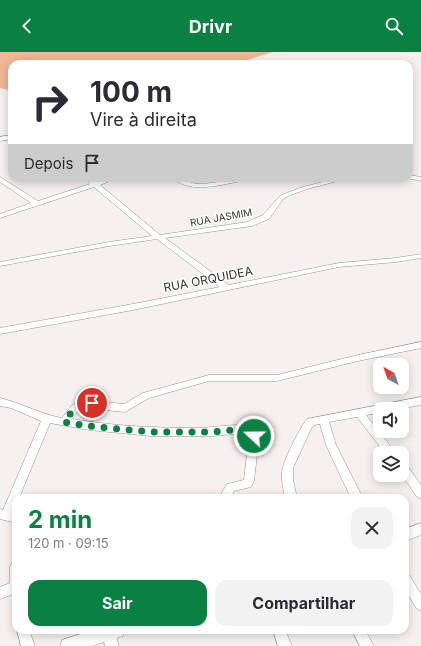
<!DOCTYPE html>
<html lang="pt">
<meta charset="utf-8">
<style>
:root{--surface:#fff;--page:#f2f2f3;--text:#2b2b33;--muted:#7c7c81;--accent:#0b8043}
body{margin:0;font-family:Inter,sans-serif;background:var(--page);color:var(--text);height:100vh;display:flex;flex-direction:column;font-size:15px;white-space:nowrap}
*{box-sizing:border-box;margin:0}
p{font-size:13px;color:var(--muted)}
.icon{flex:none;width:22px;height:22px;fill:none;stroke:currentColor;stroke-width:2;stroke-linecap:round;stroke-linejoin:round}
.map{position:relative;flex:1;overflow:hidden}
.sheet{position:absolute;left:12px;top:442px;width:397px;height:140px;display:flex;flex-direction:column;background:var(--surface);border-radius:12px;box-shadow:0 2px 10px #0003}
.sheet>*{flex:none}
.banner{position:absolute;left:8px;top:8px;width:405px;height:122px;border-radius:12px;box-shadow:0 2px 10px #0003;background:#fff;color:var(--text);overflow:hidden}
.needle{width:26px;rotate:320deg}
.fabs{position:absolute;left:373px;top:306px;display:grid;gap:8px}
.fabs a{display:grid;place-items:center;width:36px;height:36px;border-radius:8px;background:var(--surface);box-shadow:0 2px 10px #0003;font-size:20px}
.pin{position:absolute;display:grid;place-items:center;width:34px;height:34px;color:#fff;margin:-17px;border:2px solid #fff;border-radius:50%;box-shadow:0 1px 4px #0007}
.me{position:absolute;width:44px;margin:-22px;rotate:291deg;stroke-linejoin:round;filter:drop-shadow(0 0 3px #0008)}
.turn{display:flex;align-items:center;gap:14px;height:84px;padding:0 16px;font-size:18px}
.turn .icon{width:52px;height:52px;stroke-width:2.5}
.turn b{display:block;font-size:28px;line-height:34px}
.then{display:flex;align-items:center;height:38px;padding:0 16px;background:#0003;gap:8px;font-size:15px}
.round{display:grid;place-items:center;flex:none;width:42px;height:42px;border-radius:12px;background:var(--page)}
.overview{display:flex;align-items:center;justify-content:space-between;height:68px;padding:0 16px}
h1{font-size:24px;font-weight:700;line-height:30px;color:var(--accent)}
.button{display:flex;gap:8px;margin-top:auto;padding:8px 16px}
.button a{flex:1;height:46px;border-radius:12px;background:var(--accent);color:#fff;font-size:16px;font-weight:700;line-height:46px;text-align:center}
.button a+a{background:var(--page);color:var(--text)}
header{display:flex;justify-content:space-between;align-items:center;height:52px;padding:0 16px;background:var(--accent);color:#fff;font-size:18px;font-weight:700}
.map>svg:first-child{display:block}
</style>
<header><svg class="icon" aria-label="back" viewBox="0 0 24 24"><path d="M15 5l-7 7 7 7"/></svg>Drivr<svg class="icon" aria-label="search" viewBox="0 0 24 24"><circle cx="10" cy="10" r="6"/><path d="M15 15l6 6"/></svg></header>
<div class="map">
<svg width="421" height="594" viewBox="0 0 421 594">
<rect width="100%" height="100%" fill="#f6f1ee"/>
<!-- green -->
<path fill="#f0b696" d="M 0,0 L 273,0 L 234,12 L 12,12 L 12,39 L 0,36 Z"/>
<g fill="none" stroke-linecap="round" stroke-linejoin="round">
<!-- minor casing -->
<g stroke="#97928f" stroke-width="1">
<path id="minor" d="M 12,83 L 12,87 L 0,89 L 0,85 Z
M 409,123 L 421,125 L 421,129 L 407,126 L 409,126 Z
M 0,125 L 38,149 L 90,132 L 84,126 L 91,126 L 96,130 L 107,126 L 117,126 L 100,133 L 160,183 L 247,170 L 263,163 L 279,145 L 284,142 L 303,135 L 338,126 L 349,126 L 307,137 L 288,144 L 283,147 L 269,167 L 252,174 L 165,186 L 229,233 L 339,211 L 396,206 L 421,202 L 421,206 L 396,210 L 339,215 L 133,258 L 0,282 L 0,276 L 133,252 L 220,235 L 157,187 L 109,194 L 0,214 L 0,210 L 109,190 L 152,184 L 94,135 L 0,166 L 0,162 L 31,151 L 0,130 Z
M 172,126 C 183,126 190,132 199,132 C 216,132 232,126 249,126 L 246,128 C 223,132 192,143 172,126 Z
M 421,290 L 421,296 L 358,309 L 277,329 L 209,329 L 149,346 L 125,360 L 86,356 L 78,359 L 72,367 C 113,374 155,376 197,376 C 214,376 239,370 255,375 L 259,384 L 254,429 L 251,435 L 234,439 L 233,442 L 234,446 L 222,446 L 221,442 L 227,432 L 244,428 L 249,384 L 248,381 L 211,384 L 151,384 L 89,378 L 50,371 L 19,446 L 16,446 L 16,453 L 13,460 L 16,461 L 16,471 L 0,467 L 0,457 L 3,458 L 41,369 L 11,356 L 0,354 L 0,346 C 21,351 40,362 62,366 L 72,353 L 86,348 L 124,352 L 143,341 L 209,323 L 277,323 L 358,303 Z
M 421,345 L 421,353 L 398,357 L 380,357 L 380,361 L 366,363 L 396,401 L 385,401 L 357,365 L 329,370 L 336,393 L 363,446 L 351,446 L 326,393 L 320,372 L 314,373 L 311,377 L 293,416 L 293,428 L 297,446 L 285,446 C 284,438 281,429 282,421 C 282,410 300,376 307,367 Z
M 402,411 L 406,412 L 421,433 L 421,447 L 417,445 L 402,423 Z
M 16,509 L 16,541 L 0,547 L 0,535 L 10,531 L 10,515 L 12,511 Z
M 405,521 L 409,523 L 421,542 L 421,559 L 417,557 L 405,538 Z
M 17,578 L 29,578 L 35,594 L 21,594 Z
M 102,578 L 114,578 L 119,594 L 105,594 Z
M 273,578 L 285,578 L 292,594 L 278,594 Z
M 352,578 L 365,578 L 374,594 L 360,594 Z"/>
</g>
<!-- tertiary casing -->
<g stroke="#97928f" stroke-width="1">
<path id="tertiary" d="M 421,471 L 421,483 L 405,489 L 405,477 Z
M 93,578 L 125,578 L 123,584 L 92,594 L 60,594 L 62,588 Z"/>
</g>
<!-- minor -->
<use href="#minor" fill="#fff" fill-rule="evenodd"/>
<!-- tertiary -->
<use href="#tertiary" fill="#fff" fill-rule="evenodd"/>
</g>
<g fill="none" stroke-linecap="round" stroke-linejoin="round">
<!-- route -->
<path stroke="#0b8043" stroke-width="7" stroke-dasharray="0 12.6" d="M 92,351 C 78,352 72,359 64,370 L 89,374 L 151,380 L 211,380 L 245,377 L 251,378 L 254,384"/>
</g>
<g text-anchor="middle" dominant-baseline="central" stroke-width="3" stroke-linejoin="round" paint-order="stroke">
<!-- far-street labels -->
<g font-size="10" fill="#363432" stroke="#fff">
<text transform="translate(221 165) rotate(-10)">RUA JASMIM</text>
</g>
<!-- street labels -->
<g font-size="12" fill="#363432" stroke="#fff">
<text transform="translate(208 227) rotate(-11)">RUA ORQUIDEA</text>
</g>
</g>
</svg>
<div class="fabs">
<a><svg class="needle" viewBox="-14 -14 28 28"><path d="M0-13l5 13h-10z" fill="#e53935"/><path d="M0 13l5-13h-10z" fill="#7c7c81"/></svg></a>
<a><svg class="icon" aria-label="sound" viewBox="0 0 24 24"><path d="M4 9h4l5-4v14l-5-4H4zM17 9q2 3 0 6"/></svg></a>
<a><svg class="icon" aria-label="layers" viewBox="0 0 24 24"><path d="M12 4l9 5-9 5-9-5zM3 14l9 5 9-5"/></svg></a>
</div>
<div class="pin" style="left:92px;top:351px;background:#d93025"><svg class="icon" aria-label="arrive" viewBox="0 0 24 24"><path d="M6 21V4h12l-3 4 3 4H6"/></svg></div>
<svg class="me" style="left:254px;top:384px" viewBox="-20 -20 40 40"><circle r="17" fill="#0b8043" stroke="#fff" stroke-width="3"/><path d="M0-11L8 9 0 5-8 9z" fill="#fff"/></svg>
<div class="banner">
<div class="turn"><svg class="icon" aria-label="right" viewBox="0 0 24 24"><path d="M7 20v-9h11M14 6l5 5-5 5"/></svg><div><b>100 m</b>Vire à direita</div></div>
<div class="then">Depois<svg class="icon" aria-label="arrive" viewBox="0 0 24 24"><path d="M6 21V4h12l-3 4 3 4H6"/></svg></div>
</div>
<section class="sheet">
<div class="overview"><div><h1>2 min</h1><p>120 m · 09:15</p></div><a class="round"><svg class="icon" aria-label="close" viewBox="0 0 24 24"><path d="M6 6l12 12M18 6L6 18"/></svg></a></div>
<div class="button"><a>Sair</a><a>Compartilhar</a></div>
</section>
</div>
